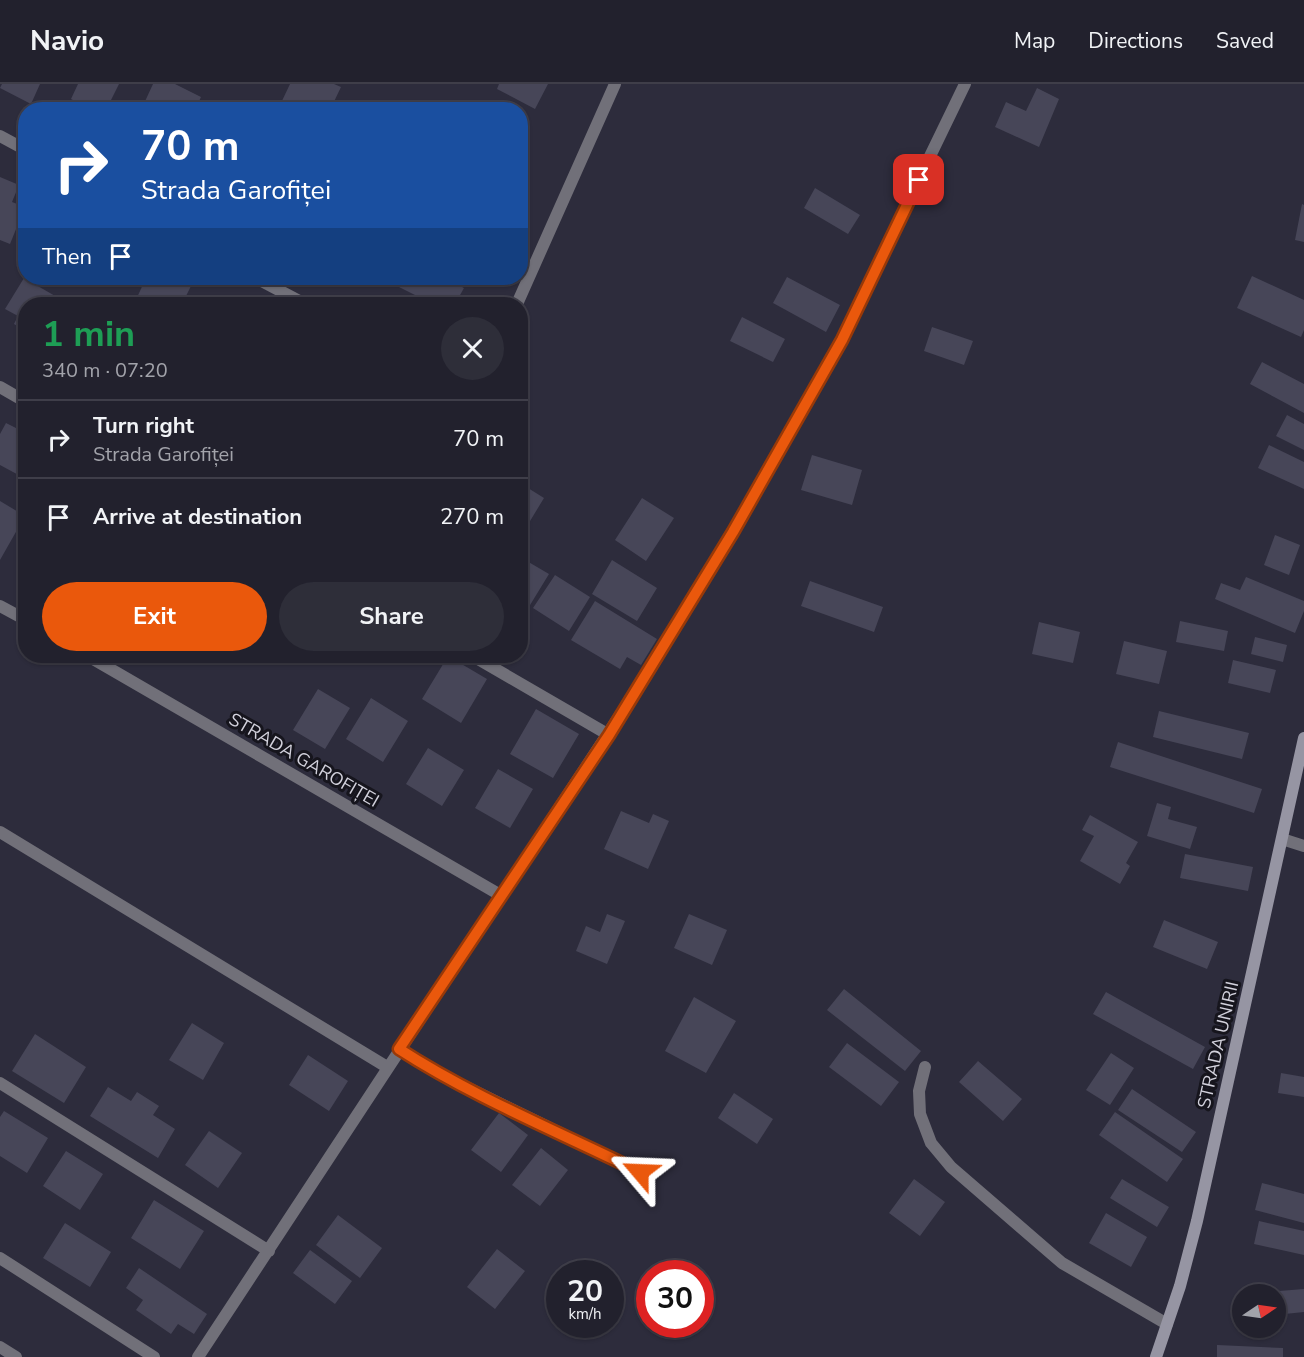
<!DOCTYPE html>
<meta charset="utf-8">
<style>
:root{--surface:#22212d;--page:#2e2e39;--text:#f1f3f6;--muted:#a2a3aa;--line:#3f3e49;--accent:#ea580c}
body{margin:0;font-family:"Nunito Sans",sans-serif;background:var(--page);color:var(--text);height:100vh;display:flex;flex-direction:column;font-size:22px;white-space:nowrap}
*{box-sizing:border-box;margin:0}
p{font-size:20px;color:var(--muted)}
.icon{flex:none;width:33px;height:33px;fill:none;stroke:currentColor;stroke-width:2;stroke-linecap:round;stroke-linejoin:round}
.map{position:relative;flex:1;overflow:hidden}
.details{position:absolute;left:18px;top:213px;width:510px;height:366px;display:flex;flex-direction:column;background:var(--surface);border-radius:24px;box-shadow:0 2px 4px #0004,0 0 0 2px var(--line)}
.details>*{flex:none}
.hud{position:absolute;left:18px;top:18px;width:510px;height:183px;border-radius:24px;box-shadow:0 2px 4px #0004,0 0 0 2px var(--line);background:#1a4fa0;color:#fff;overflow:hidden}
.needle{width:39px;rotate:77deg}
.controls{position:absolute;left:1232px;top:1200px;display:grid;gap:12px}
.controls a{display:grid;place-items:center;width:54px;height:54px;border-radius:50%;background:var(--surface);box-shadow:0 2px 4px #0004,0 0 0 2px var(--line);font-size:30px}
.speed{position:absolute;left:546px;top:1176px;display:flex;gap:12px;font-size:30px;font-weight:700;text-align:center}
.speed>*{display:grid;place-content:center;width:78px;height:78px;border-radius:50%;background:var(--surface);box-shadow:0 2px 4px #0004,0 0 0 2px var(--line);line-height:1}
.speed small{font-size:15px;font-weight:400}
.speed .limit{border:9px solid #d22;background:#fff;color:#111}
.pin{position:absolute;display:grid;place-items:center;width:51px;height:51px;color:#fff;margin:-26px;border-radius:12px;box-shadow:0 3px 9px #0006}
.me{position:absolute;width:66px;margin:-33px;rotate:296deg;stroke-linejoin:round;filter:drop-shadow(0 0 4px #0008)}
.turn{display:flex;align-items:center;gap:21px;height:126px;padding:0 24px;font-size:27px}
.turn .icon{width:78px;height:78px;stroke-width:2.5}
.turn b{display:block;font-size:42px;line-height:51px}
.then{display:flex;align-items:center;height:57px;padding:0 24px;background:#0003;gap:12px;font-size:22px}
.round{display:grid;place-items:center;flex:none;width:63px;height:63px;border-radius:32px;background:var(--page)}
.headline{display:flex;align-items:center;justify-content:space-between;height:102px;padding:0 24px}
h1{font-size:36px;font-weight:700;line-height:45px;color:#1e9e55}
.button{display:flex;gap:12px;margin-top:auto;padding:12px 24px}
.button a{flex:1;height:69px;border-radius:36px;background:var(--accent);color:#fff;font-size:24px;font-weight:700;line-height:69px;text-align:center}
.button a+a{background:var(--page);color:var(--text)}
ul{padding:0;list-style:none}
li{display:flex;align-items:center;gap:18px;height:78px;padding:0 24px;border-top:2px solid var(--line)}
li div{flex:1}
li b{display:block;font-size:22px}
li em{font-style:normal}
header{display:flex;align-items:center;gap:36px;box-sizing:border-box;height:84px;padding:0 30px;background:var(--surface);border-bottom:2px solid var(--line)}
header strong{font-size:28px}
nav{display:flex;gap:33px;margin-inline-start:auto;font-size:21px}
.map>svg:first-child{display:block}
</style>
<header>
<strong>Navio</strong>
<nav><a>Map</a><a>Directions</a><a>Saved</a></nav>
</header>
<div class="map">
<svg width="1304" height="1273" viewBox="0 0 1304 1273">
<rect width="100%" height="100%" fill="#2d2c3c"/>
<!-- building -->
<path fill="#474658" d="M 2,0 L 40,0 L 31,20 L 0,4 Z
M 78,0 L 119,0 L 106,26 L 91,26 L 71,15 Z
M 153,0 L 175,0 L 201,13 L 195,26 L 141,26 Z
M 290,0 L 334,0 L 341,3 L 330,26 L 294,26 L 281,19 Z
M 499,0 L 548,0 L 535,25 L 497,5 Z
M 1037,4 L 1059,15 L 1039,63 L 995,43 L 1006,18 L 1026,27 Z
M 0,93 L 19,101 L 12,118 L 25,123 L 10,160 L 0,156 Z
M 815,104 L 860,131 L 848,150 L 804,124 Z
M 1302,120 L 1304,121 L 1304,158 L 1295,156 Z
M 1252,192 L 1304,216 L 1304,246 L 1301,253 L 1237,224 Z
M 787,193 L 840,221 L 826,248 L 773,219 Z
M 24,194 L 62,216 L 60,220 L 26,220 L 26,247 L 14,240 L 18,232 L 5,225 Z
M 146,194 L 195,194 L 182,220 L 134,220 Z
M 404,194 L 444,194 L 464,204 L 455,220 L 433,220 L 399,203 Z
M 742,233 L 785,255 L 773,278 L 730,257 Z
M 932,243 L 973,257 L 964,281 L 924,267 Z
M 1262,278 L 1304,300 L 1304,329 L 1250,300 Z
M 1287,331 L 1304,340 L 1304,366 L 1276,352 Z
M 6,339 L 26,349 L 26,395 L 0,381 L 0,350 Z
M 1269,361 L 1304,378 L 1304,405 L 1258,384 Z
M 812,371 L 862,386 L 852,421 L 801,406 Z
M 520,399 L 544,414 L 524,447 L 520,445 Z
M 642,414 L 674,434 L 646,477 L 615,456 Z
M 0,417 L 25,432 L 0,476 Z
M 1275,451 L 1300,461 L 1289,491 L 1264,481 Z
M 520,473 L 549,490 L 527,526 L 520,522 Z
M 612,476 L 657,504 L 637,537 L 592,510 Z
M 555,491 L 590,513 L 569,547 L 533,524 Z
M 1246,493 L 1304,517 L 1304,527 L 1295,549 L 1215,515 L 1221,499 L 1240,506 Z
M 810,497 L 883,523 L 874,548 L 801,522 Z
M 595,517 L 657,555 L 641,581 L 627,573 L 620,585 L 571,556 Z
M 1180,537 L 1228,547 L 1224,567 L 1176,558 Z
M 1039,538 L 1080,548 L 1073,579 L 1032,570 Z
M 1255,553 L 1287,561 L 1283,578 L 1251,570 Z
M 1124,557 L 1167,567 L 1159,600 L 1116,590 Z
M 448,572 L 487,595 L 461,639 L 422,615 Z
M 1233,576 L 1276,586 L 1270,609 L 1228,599 Z
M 318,605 L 350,624 L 325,665 L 293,646 Z
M 371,614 L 408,637 L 383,678 L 346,655 Z
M 536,625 L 579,650 L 553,694 L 510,670 Z
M 1159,627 L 1249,649 L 1242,675 L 1153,653 Z
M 1118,658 L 1262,705 L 1254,729 L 1110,683 Z
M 428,664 L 464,686 L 442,722 L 406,700 Z
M 498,685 L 533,705 L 510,744 L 475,724 Z
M 1157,719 L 1171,723 L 1168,735 L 1197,743 L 1190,765 L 1147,752 Z
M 621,727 L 649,739 L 653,730 L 669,737 L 648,785 L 604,765 Z
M 1090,731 L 1138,758 L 1126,779 L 1130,782 L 1120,800 L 1080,777 L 1094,752 L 1082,746 Z
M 1185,770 L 1253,783 L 1248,807 L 1180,794 Z
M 607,830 L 625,837 L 607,880 L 576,867 L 586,842 L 600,848 Z
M 689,830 L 727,846 L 712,881 L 674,864 Z
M 1164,836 L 1218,858 L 1207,885 L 1153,863 Z
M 844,905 L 921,967 L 905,987 L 827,926 Z
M 1106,908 L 1205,963 L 1193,985 L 1093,930 Z
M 694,913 L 736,937 L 706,989 L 665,967 Z
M 192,939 L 224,959 L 203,996 L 169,976 Z
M 35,950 L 86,983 L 64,1019 L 12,987 Z
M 847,959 L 899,998 L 881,1022 L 829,983 Z
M 1111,969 L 1134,984 L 1110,1021 L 1086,1006 Z
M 308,971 L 348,997 L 329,1027 L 289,1001 Z
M 978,977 L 1022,1015 L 1003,1037 L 959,998 Z
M 1281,989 L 1304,993 L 1304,1013 L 1278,1009 Z
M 108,1003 L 131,1017 L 137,1008 L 159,1022 L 153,1031 L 175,1045 L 158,1074 L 90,1032 Z
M 1132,1005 L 1196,1048 L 1182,1068 L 1118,1026 Z
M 734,1009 L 773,1035 L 757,1060 L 718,1034 Z
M 4,1027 L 48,1054 L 27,1089 L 0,1072 L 0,1033 Z
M 1115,1028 L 1183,1075 L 1167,1098 L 1099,1051 Z
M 499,1029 L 528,1051 L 501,1088 L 471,1066 Z
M 209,1047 L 242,1069 L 218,1104 L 185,1081 Z
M 541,1064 L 568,1086 L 540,1122 L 512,1101 Z
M 66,1067 L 103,1090 L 80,1126 L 43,1102 Z
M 914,1095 L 945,1118 L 920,1152 L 889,1129 Z
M 1122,1095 L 1169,1123 L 1157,1143 L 1110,1114 Z
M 1262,1099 L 1304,1110 L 1304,1139 L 1255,1126 Z
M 154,1116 L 204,1147 L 180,1185 L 131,1154 Z
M 1106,1129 L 1147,1153 L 1131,1183 L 1089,1159 Z
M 338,1131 L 382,1164 L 360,1194 L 316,1161 Z
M 1259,1137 L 1304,1147 L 1304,1171 L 1254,1160 Z
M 65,1139 L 111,1168 L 90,1203 L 43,1174 Z
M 497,1165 L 525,1187 L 495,1225 L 467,1203 Z
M 310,1166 L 352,1197 L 335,1220 L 293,1189 Z
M 139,1184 L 207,1230 L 194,1250 L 178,1240 L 171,1250 L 136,1226 L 143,1216 L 126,1204 Z
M 1304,1205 L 1304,1228 L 1275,1231 L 1275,1210 L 1254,1210 L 1254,1209 Z
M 1217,1261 L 1283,1264 L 1283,1273 L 1217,1273 Z"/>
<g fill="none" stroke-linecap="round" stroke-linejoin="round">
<!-- street -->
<path stroke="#717079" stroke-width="12" d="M 0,52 L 26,66
M 256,194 L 305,220
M 517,220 L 615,0
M 0,303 L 26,318
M 0,522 L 26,536
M 88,572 L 502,812
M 473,572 L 609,651
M 0,748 L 387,983
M 1282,755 L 1304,762
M 399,965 L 424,981 L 458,999 L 640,1088
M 925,983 L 919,1007 L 920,1030 L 931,1059 L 951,1083 L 1062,1179 L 1167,1240
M 0,999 L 269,1167
M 0,1174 L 154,1273
M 0,1263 L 16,1273
M 198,1273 L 653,581 L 733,448 L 841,256 L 965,0"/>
<!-- secondary -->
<path stroke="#9695a3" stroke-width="12" d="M 1156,1273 L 1180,1202 L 1197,1137 L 1304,654"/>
</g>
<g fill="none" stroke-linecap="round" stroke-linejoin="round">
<!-- route casing -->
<g stroke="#983908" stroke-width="15">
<path id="route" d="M 640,1088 C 561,1049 473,1013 399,965 L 609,651 L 733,448 L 842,256 L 919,96"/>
</g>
<!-- route -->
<use href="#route" stroke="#ea580c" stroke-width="10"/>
</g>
<g text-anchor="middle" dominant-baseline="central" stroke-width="6" stroke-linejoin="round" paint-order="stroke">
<!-- street labels -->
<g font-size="18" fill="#d2d1dc" stroke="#16151d">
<text transform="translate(304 676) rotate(30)">STRADA GAROFIȚEI</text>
<text transform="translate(1218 961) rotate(-77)">STRADA UNIRII</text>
</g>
</g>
</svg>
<div class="controls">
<a><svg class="needle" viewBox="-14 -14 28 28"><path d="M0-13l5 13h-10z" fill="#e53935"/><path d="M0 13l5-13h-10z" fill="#a2a3aa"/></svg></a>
</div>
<div class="speed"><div>20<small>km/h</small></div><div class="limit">30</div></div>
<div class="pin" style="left:919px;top:96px;background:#d93025"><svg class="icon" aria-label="arrive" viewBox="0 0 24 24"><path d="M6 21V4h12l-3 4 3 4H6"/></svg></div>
<svg class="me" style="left:640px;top:1088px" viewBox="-20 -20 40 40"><path d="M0-17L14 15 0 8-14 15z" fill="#ea580c" stroke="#fff" stroke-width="4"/></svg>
<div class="hud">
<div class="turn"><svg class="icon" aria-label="right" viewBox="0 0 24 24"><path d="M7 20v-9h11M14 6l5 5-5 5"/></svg><div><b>70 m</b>Strada Garofiței</div></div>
<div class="then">Then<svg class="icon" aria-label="arrive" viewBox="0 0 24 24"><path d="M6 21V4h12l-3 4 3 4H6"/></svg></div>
</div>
<section class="details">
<div class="headline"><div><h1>1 min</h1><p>340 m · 07:20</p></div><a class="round"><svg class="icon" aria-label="close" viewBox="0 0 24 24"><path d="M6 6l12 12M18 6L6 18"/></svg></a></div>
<ul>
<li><svg class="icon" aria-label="right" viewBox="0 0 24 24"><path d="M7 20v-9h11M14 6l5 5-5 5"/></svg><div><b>Turn right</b><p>Strada Garofiței</p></div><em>70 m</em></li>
<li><svg class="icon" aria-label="arrive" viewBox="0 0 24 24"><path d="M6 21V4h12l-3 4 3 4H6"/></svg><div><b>Arrive at destination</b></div><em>270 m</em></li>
</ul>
<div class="button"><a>Exit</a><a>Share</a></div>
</section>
</div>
